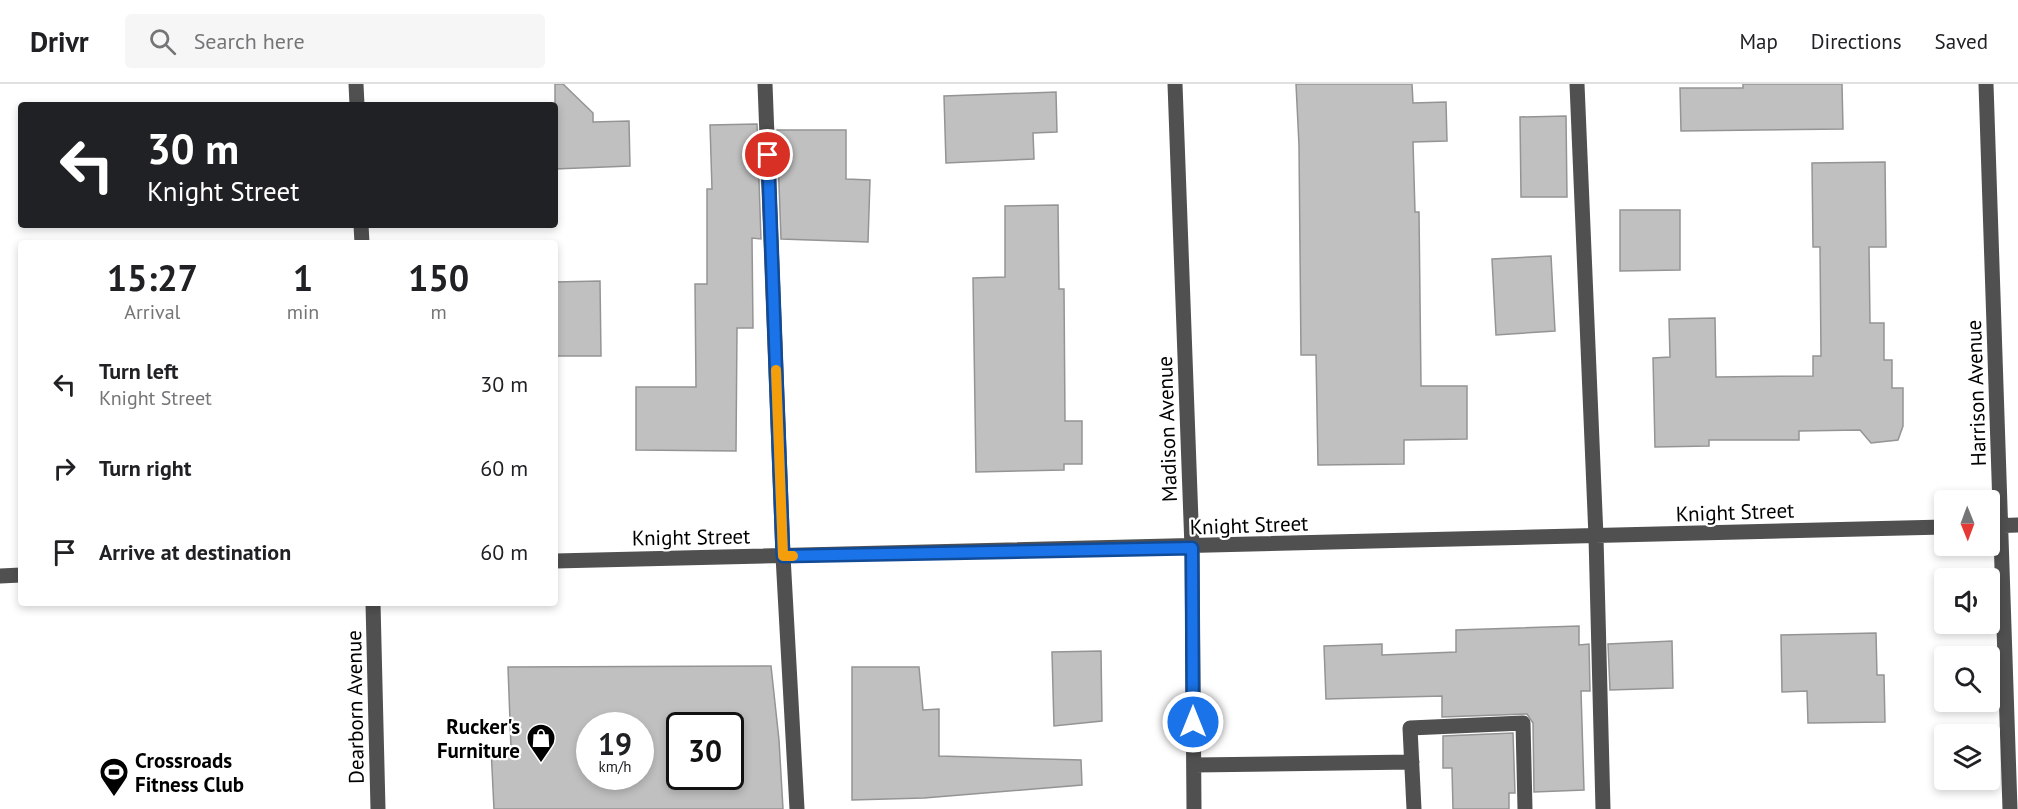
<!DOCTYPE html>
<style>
:root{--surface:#fff;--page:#f6f6f6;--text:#202124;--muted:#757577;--line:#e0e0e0}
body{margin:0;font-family:"PT Sans",sans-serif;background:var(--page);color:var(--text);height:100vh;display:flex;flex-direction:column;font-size:22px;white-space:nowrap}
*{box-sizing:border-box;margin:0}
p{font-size:20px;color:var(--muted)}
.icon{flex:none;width:33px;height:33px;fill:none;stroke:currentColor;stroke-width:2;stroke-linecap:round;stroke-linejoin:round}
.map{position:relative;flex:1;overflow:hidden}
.side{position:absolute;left:18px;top:156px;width:540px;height:366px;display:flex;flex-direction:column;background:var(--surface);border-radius:6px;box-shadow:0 3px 9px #0003}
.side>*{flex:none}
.top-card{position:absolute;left:18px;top:18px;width:540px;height:126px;border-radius:6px;box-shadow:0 3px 9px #0003;background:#202124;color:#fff;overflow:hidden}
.needle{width:39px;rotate:179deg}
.fabs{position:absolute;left:1934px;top:406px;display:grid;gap:12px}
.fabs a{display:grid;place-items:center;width:66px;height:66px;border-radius:6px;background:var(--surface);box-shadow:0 3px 9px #0003;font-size:30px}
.speed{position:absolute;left:576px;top:628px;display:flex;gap:12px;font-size:30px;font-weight:700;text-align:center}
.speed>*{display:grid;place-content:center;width:78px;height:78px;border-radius:50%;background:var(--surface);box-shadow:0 3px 9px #0003;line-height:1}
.speed small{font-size:15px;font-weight:400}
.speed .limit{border:3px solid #111;border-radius:9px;background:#fff;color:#111}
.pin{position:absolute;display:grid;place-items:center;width:51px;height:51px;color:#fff;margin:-26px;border:3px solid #fff;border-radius:50%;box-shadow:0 2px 6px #0007}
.me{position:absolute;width:66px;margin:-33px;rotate:0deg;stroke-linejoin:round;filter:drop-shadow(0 0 4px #0008)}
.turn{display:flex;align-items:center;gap:21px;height:126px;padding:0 30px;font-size:27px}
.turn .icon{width:78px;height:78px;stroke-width:2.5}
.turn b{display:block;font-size:42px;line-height:51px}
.eta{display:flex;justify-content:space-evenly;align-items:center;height:102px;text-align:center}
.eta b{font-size:36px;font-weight:600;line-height:42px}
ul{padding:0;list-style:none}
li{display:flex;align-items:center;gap:18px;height:84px;padding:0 30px}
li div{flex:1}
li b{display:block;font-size:22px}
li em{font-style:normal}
header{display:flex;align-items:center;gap:36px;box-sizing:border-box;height:84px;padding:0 30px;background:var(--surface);border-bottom:2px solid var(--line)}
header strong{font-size:28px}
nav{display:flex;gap:33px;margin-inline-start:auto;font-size:21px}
.search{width:420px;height:54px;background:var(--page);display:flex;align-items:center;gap:15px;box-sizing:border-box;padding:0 21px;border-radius:6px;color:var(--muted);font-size:22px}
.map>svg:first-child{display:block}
</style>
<header>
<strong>Drivr</strong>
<div class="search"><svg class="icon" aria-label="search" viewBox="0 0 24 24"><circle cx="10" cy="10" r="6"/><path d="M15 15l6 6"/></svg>Search here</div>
<nav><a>Map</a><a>Directions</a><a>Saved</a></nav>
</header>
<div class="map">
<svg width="2018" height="725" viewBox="0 0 2018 725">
<rect width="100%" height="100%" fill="#fff"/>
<!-- building -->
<path fill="#c0c0c0" stroke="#949494" stroke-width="1.5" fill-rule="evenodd" d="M 555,0 L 563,0 L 593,29 L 593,38 L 629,37 L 630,82 L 555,85 Z
M 1296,0 L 1412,0 L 1413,19 L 1446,18 L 1447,57 L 1413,58 L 1415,128 L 1419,128 L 1421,302 L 1467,302 L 1467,355 L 1404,356 L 1404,380 L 1318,381 L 1316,271 L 1301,271 L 1299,61 Z
M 1743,0 L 1842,0 L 1843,45 L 1681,47 L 1680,4 L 1743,4 Z
M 1056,8 L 1057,48 L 1033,49 L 1034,75 L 946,79 L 944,12 Z
M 1566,32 L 1567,113 L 1521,113 L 1520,33 Z
M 757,40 L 761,155 L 752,154 L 753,244 L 737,244 L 736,367 L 636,366 L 636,303 L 696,303 L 695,200 L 707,200 L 707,105 L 712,105 L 710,41 Z
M 777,46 L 846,46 L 846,95 L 870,96 L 868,158 L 781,155 Z
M 1885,78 L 1886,163 L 1869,163 L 1870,239 L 1884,239 L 1884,276 L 1892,276 L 1892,304 L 1903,304 L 1903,342 L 1898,356 L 1871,359 L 1860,346 L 1799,347 L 1799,356 L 1709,356 L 1709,362 L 1655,363 L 1653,274 L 1670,273 L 1669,235 L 1715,234 L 1716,293 L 1813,292 L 1813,272 L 1821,272 L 1820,163 L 1813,163 L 1812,79 Z
M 1058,121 L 1059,205 L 1064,205 L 1065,337 L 1082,337 L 1082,380 L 1064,380 L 1064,386 L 976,388 L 973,194 L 1005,193 L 1005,122 Z
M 1620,126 L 1680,126 L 1680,186 L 1620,187 Z
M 1551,172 L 1555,247 L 1496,251 L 1492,175 Z
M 600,197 L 601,272 L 555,272 L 555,198 Z
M 1579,542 L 1579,561 L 1589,560 L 1590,607 L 1581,607 L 1584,706 L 1534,708 L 1533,639 L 1527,630 L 1442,633 L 1442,612 L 1326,615 L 1324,562 L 1382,560 L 1382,571 L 1456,568 L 1456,546 Z
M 1876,549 L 1877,591 L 1884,591 L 1885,638 L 1808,639 L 1807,607 L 1782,608 L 1781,551 Z
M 1672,557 L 1673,604 L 1610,606 L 1608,560 Z
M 1101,567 L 1102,637 L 1054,642 L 1052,568 Z
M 771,582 L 779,656 L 783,725 L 494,725 L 491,664 L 511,664 L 508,583 ZM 590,642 L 640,642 L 640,693 L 590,693 ZM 680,642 L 730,642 L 730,693 L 680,693 Z
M 852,583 L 919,583 L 923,626 L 939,625 L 939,672 L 1081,676 L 1082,701 L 924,714 L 852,716 Z
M 1513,649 L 1515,709 L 1509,709 L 1509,725 L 1453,725 L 1452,684 L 1443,684 L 1443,652 Z"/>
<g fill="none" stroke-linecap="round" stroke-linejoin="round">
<!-- minor -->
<path stroke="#505050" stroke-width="15" d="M 356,0 L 357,21
M 765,0 L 783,472 L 797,725
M 1175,0 L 1192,464 L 1194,725
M 1577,0 L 1596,453 L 1603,725
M 1986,0 L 2010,725
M 361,141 L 362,159
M 1989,442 L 2018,441
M 555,477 L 1944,443
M 0,492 L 21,491
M 373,519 L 378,725
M 1194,681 L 1412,678
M 1414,725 L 1410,644 L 1523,639 L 1525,725"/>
</g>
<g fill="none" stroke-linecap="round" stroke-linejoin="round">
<!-- route casing -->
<g stroke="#114b97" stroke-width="15">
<path id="route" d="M 768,71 L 783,472 L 1192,464 L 1193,638"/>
</g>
<!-- route -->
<use href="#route" stroke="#1a73e8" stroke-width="10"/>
<!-- slow -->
<path stroke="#f59e0b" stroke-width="10" d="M 776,286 L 783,472 L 793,472"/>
</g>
<!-- icons -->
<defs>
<g id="shop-pin" transform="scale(1.5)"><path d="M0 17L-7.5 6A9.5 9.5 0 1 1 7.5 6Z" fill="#000" stroke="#fff"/><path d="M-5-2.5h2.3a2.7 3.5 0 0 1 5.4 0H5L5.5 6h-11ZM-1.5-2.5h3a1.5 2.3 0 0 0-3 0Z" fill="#fff"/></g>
<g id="stadium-pin" transform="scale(1.5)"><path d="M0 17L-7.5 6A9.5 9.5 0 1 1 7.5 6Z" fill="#000" stroke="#fff"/><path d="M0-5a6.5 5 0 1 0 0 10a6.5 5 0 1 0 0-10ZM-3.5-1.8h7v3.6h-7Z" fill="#fff"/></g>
</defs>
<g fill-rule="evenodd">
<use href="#shop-pin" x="541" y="654"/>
<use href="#stadium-pin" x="114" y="688"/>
</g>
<g text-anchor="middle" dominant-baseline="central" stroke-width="4.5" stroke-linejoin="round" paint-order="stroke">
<!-- street labels -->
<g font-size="21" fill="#000" stroke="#fff">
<text transform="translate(1976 309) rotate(-92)">Harrison Avenue</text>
<text transform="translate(1167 345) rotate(-92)">Madison Avenue</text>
<text transform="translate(1735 428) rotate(-2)">Knight Street</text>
<text transform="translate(1249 441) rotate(-2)">Knight Street</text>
<text transform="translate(691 453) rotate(-1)">Knight Street</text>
<text transform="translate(355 623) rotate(-91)">Dearborn Avenue</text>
</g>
<!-- poi labels -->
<g font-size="21" font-weight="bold" fill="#000" stroke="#fff" text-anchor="end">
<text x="520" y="642">Rucker's<tspan x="520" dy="24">Furniture</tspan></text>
<text x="135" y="676" text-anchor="start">Crossroads<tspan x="135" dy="24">Fitness Club</tspan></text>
</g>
</g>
</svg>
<div class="fabs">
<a><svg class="needle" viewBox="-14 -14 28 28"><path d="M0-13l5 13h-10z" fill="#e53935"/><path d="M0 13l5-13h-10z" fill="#757577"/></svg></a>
<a><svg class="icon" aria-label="sound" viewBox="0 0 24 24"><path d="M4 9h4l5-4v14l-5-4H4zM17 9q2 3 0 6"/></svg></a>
<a><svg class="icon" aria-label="search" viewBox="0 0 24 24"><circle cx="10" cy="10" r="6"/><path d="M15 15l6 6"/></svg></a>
<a><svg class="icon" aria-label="layers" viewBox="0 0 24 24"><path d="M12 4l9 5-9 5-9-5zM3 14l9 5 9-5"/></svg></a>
</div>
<div class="speed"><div>19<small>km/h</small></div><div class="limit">30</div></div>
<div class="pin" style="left:768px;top:71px;background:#d93025"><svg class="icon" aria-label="arrive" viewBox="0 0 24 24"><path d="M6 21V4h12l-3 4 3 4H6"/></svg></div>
<svg class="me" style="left:1193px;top:638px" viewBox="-20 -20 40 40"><circle r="17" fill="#1a73e8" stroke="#fff" stroke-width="3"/><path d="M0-11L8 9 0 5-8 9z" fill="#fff"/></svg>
<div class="top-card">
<div class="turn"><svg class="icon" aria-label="left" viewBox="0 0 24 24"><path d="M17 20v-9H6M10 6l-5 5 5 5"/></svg><div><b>30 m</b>Knight Street</div></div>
</div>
<section class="side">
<div class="eta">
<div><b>15:27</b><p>Arrival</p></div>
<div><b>1</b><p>min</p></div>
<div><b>150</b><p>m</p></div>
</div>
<ul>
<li><svg class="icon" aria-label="left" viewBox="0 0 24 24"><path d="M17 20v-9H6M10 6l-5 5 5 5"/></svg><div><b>Turn left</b><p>Knight Street</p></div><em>30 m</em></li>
<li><svg class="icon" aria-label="right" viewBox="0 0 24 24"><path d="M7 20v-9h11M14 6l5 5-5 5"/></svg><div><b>Turn right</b></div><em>60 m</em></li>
<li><svg class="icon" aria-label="arrive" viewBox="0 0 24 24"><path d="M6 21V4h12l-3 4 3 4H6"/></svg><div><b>Arrive at destination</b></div><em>60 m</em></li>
</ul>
</section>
</div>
